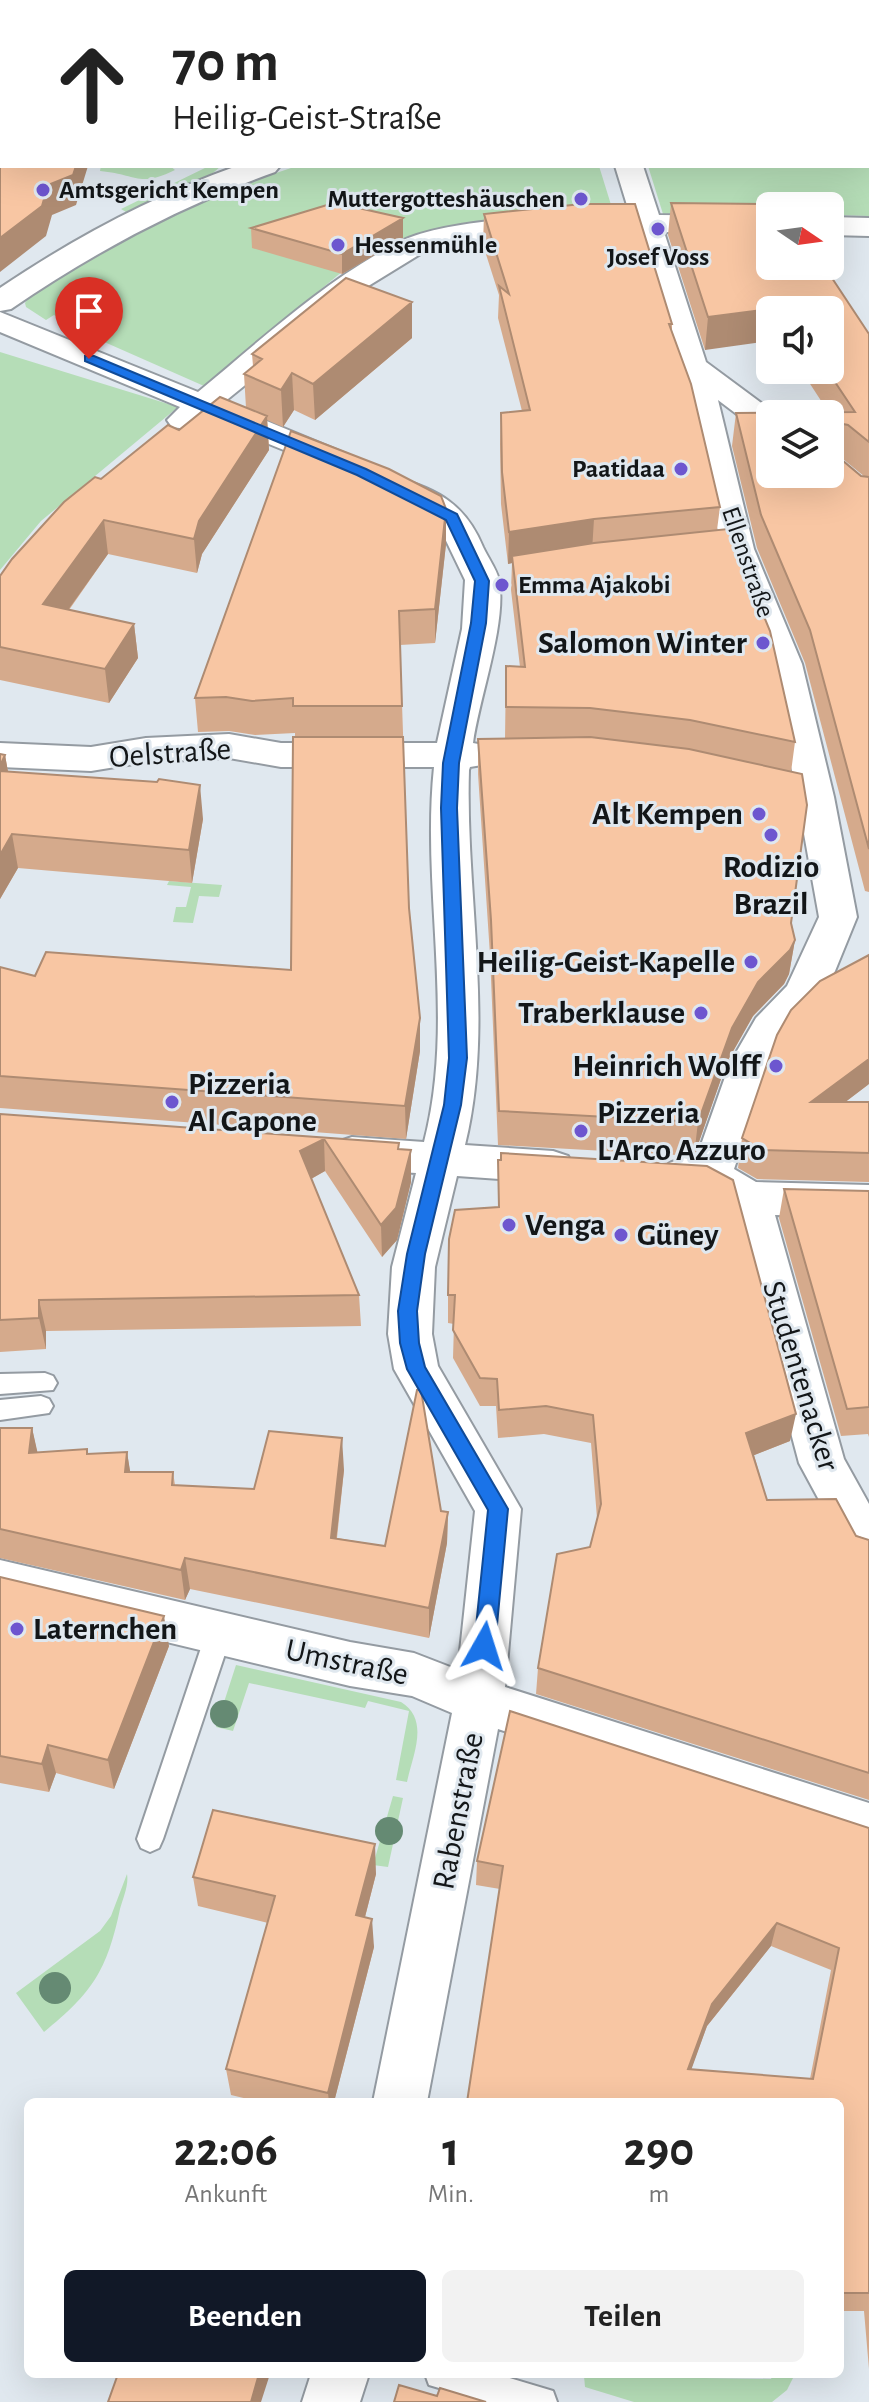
<!DOCTYPE html>
<html lang="de">
<meta charset="utf-8">
<style>
:root{--surface:#fff;--page:#f2f2f2;--text:#222;--muted:#767676;--accent:#111827}
body{margin:0;font-family:"Alegreya Sans",sans-serif;background:var(--page);color:var(--text);height:100vh;display:flex;flex-direction:column;font-size:30px;white-space:nowrap}
*{box-sizing:border-box;margin:0}
p{font-size:26px;color:var(--muted)}
.icon{flex:none;width:44px;height:44px;fill:none;stroke:currentColor;stroke-width:2;stroke-linecap:round;stroke-linejoin:round}
.map{position:relative;flex:1;overflow:hidden}
.side{position:absolute;left:24px;top:2098px;width:820px;height:280px;display:flex;flex-direction:column;background:var(--surface);border-radius:12px;box-shadow:0 8px 32px #0002}
.side>*{flex:none}
.top-card{position:absolute;left:0px;top:0px;width:870px;height:168px;box-shadow:0 8px 32px #0002;background:#fff;color:var(--text);overflow:hidden}
.needle{width:52px;rotate:103deg}
.controls{position:absolute;left:756px;top:192px;display:grid;gap:16px}
.controls a{display:grid;place-items:center;width:88px;height:88px;border-radius:12px;background:var(--surface);box-shadow:0 8px 32px #0002;font-size:40px}
.pin{position:absolute;display:grid;place-items:center;width:68px;height:68px;color:#fff;margin:-82px -34px;border-radius:50% 50% 50% 0;rotate:-45deg;box-shadow:0 0 8px #0007}
.pin .icon{rotate:45deg}
.me{position:absolute;width:88px;margin:-44px;rotate:6deg;stroke-linejoin:round;filter:drop-shadow(0 0 6px #0008)}
.turn{display:flex;align-items:center;gap:28px;height:168px;padding:0 40px;font-size:36px}
.turn .icon{width:104px;height:104px;stroke-width:2.5}
.turn b{display:block;font-size:56px;line-height:68px}
.eta{display:flex;justify-content:space-evenly;align-items:center;height:136px;text-align:center}
.eta b{font-size:48px;font-weight:700;line-height:56px}
.cta{display:flex;gap:16px;margin-top:auto;padding:16px 40px}
.cta a{flex:1;height:92px;border-radius:12px;background:var(--accent);color:#fff;font-size:32px;font-weight:700;line-height:92px;text-align:center}
.cta a+a{background:var(--page);color:var(--text)}
.map>svg:first-child{display:block}
</style>
<div class="map">
<svg width="869" height="2402" viewBox="0 0 869 2402">
<rect width="100%" height="100%" fill="#e0e8ef"/>
<!-- green -->
<path fill="#b5ddb7" d="M 869,120 L 869,216 L 830,215 L 830,206 C 774,206 719,213 663,214 L 648,166 L 868,166 Z
M 101,166 L 170,166 L 175,170 C 139,188 136,174 100,171 Z
M 209,166 L 221,166 L 213,173 L 126,212 L 121,209 Z
M 297,166 L 599,166 L 612,208 L 403,240 L 392,249 L 381,249 C 372,264 360,267 343,271 L 204,386 L 93,337 L 54,315 L 46,320 L 26,307 L 25,303 L 30,296 C 114,240 201,197 297,166 Z
M 0,352 L 178,407 L 41,521 L 0,570 Z
M 169,881 L 222,885 L 219,897 L 199,896 L 193,923 L 173,922 L 176,907 L 186,907 L 191,887 L 167,885 Z
M 236,1665 L 401,1702 C 430,1720 413,1754 407,1782 L 396,1780 L 409,1711 L 368,1701 L 365,1708 L 249,1683 L 233,1731 L 216,1727 Z
M 393,1796 L 403,1798 L 388,1867 L 373,1865 Z
M 127,1874 C 129,1885 123,1898 120,1909 C 107,1971 92,1993 44,2032 L 16,1993 L 100,1931 L 111,1916 Z
M 773,2374 L 795,2374 L 787,2390 L 772,2402 L 634,2402 L 585,2387 L 584,2376 L 771,2379 Z"/>
<g fill="none" stroke-linecap="round" stroke-linejoin="round">
<!-- lane casing -->
<g stroke="#949ba2" stroke-width="4">
<path id="lane" d="M 45,1373 L 53,1376 L 57,1383 L 53,1390 L 0,1394 L 0,1374 Z
M 41,1396 L 49,1399 L 53,1406 L 49,1413 L 0,1420 L 0,1400 Z
M 219,1622 L 228,1625 L 232,1633 L 163,1839 L 159,1848 L 150,1852 L 141,1848 L 137,1839 L 206,1633 L 210,1625 Z
M 425,2374 L 496,2374 L 553,2391 L 557,2402 L 486,2402 L 429,2385 Z"/>
</g>
<!-- street casing -->
<g stroke="#949ba2" stroke-width="4">
<path id="street" d="M 217,0 L 243,0 L 243,2 L 217,2 Z
M 615,166 L 643,166 L 659,215 L 770,216 L 770,234 L 664,232 L 706,362 L 776,414 L 770,414 L 770,433 L 759,431 L 718,400 L 754,549 L 802,664 L 834,797 L 857,917 L 835,971 L 815,1006 L 784,1038 L 770,1063 L 734,1169 L 756,1182 L 869,1185 L 869,1217 L 775,1215 L 844,1459 L 869,1504 L 869,1567 L 852,1561 L 799,1463 L 731,1207 L 703,1191 L 669,1185 L 663,1174 L 669,1163 L 684,1158 L 696,1159 L 730,1063 L 756,1018 L 787,986 L 819,917 L 799,806 L 736,792 L 731,783 L 736,774 L 749,771 L 794,780 L 768,664 L 722,549 L 691,415 L 635,232 L 580,232 L 459,244 L 422,253 L 365,288 L 223,403 L 349,455 L 354,462 L 349,469 L 338,472 L 205,418 C 193,427 187,430 172,427 L 167,420 L 180,407 L 0,332 L 0,312 L 198,392 C 261,340 325,280 399,242 C 449,217 573,214 630,215 Z
M 830,217 L 869,218 L 869,236 L 830,235 Z
M 396,478 C 439,489 466,506 483,547 C 488,558 496,568 499,580 C 507,623 479,698 473,743 L 494,747 L 499,755 L 494,763 L 470,767 L 469,770 C 465,894 495,1023 465,1145 L 553,1151 L 568,1156 L 574,1167 L 568,1178 L 553,1183 L 457,1176 L 435,1267 L 432,1334 L 438,1366 L 521,1509 L 505,1687 L 869,1803 L 869,1851 L 498,1729 L 427,2102 L 373,2102 L 452,1713 L 412,1696 L 350,1686 L 0,1602 L 0,1560 L 350,1642 L 414,1653 L 458,1670 L 475,1511 L 394,1369 L 388,1334 L 392,1267 L 416,1173 L 352,1169 L 337,1164 L 331,1153 L 337,1142 L 352,1137 L 424,1142 C 456,1019 421,892 434,767 L 281,767 L 229,758 L 146,762 L 91,771 L 0,767 L 0,743 L 91,747 L 146,738 L 229,734 L 281,743 L 437,743 L 462,629 L 465,580 L 437,522 L 385,495 L 380,488 L 385,481 Z
M 311,2374 L 369,2374 L 360,2402 L 302,2402 Z"/>
</g>
<!-- secondary casing -->
<g stroke="#949ba2" stroke-width="4">
<path id="secondary" d="M 868,104 L 869,104 L 869,120 L 868,120 Z
M 237,166 L 280,166 L 275,172 C 181,206 94,252 11,309 L 0,311 L 0,288 C 74,238 153,196 237,166 Z"/>
</g>
<!-- lane -->
<use href="#lane" fill="#fff" fill-rule="evenodd"/>
<!-- street -->
<use href="#street" fill="#fff" fill-rule="evenodd"/>
<!-- secondary -->
<use href="#secondary" fill="#fff" fill-rule="evenodd"/>
</g>
<!-- trees -->
<g fill="#658a73">
<circle cx="224" cy="1714" r="14"/>
<circle cx="389" cy="1831" r="14"/>
<circle cx="55" cy="1988" r="16"/>
</g>
<!-- wall -->
<path fill="#d5aa8c" fill-rule="evenodd" d="M 746,0 L 869,0 L 869,98 L 868,2 L 746,2 Z
M 671,203 L 869,334 L 869,892 L 865,891 L 805,663 L 757,548 L 732,446 L 736,413 L 829,413 L 801,370 L 830,370 L 830,310 L 770,310 L 705,350 L 668,235 ZM 840,458 L 843,459 L 865,477 L 861,476 Z
M 484,214 L 672,324 L 672,331 L 720,507 L 717,530 L 795,742 L 791,772 L 791,923 L 795,940 L 789,974 L 784,984 L 753,1016 L 727,1062 L 694,1156 L 498,1145 L 490,955 L 478,774 L 478,739 L 505,739 L 506,666 L 520,667 L 511,590 L 512,563 L 508,564 L 501,504 L 500,444 L 501,413 L 522,411 L 498,318 L 499,295 L 483,245 Z
M 403,218 L 403,238 L 342,274 L 252,248 L 251,228 Z
M 412,338 L 315,420 L 294,410 L 283,427 L 267,420 L 269,450 L 202,554 L 197,573 L 108,554 L 69,610 L 134,624 L 138,658 L 109,703 L 0,680 L 0,576 L 101,479 L 179,430 L 246,408 L 244,374 L 253,366 L 252,354 Z
M 446,544 L 435,643 L 400,645 L 409,908 L 420,1018 L 420,1051 L 406,1139 L 0,1108 L 0,967 L 35,976 L 291,970 L 295,733 L 255,735 L 229,731 L 198,732 L 195,698 Z
M 0,754 L 5,755 L 8,772 L 203,819 L 192,883 L 18,868 L 0,899 Z
M 869,1084 L 845,1102 L 869,1102 L 869,1182 L 757,1179 L 738,1168 L 742,1138 Z
M 0,1114 L 399,1143 L 399,1149 L 411,1182 L 397,1240 L 382,1257 L 325,1171 L 311,1179 L 359,1295 L 361,1326 L 46,1331 L 46,1349 L 0,1352 Z
M 498,1160 L 790,1441 L 754,1455 L 767,1500 L 869,1540 L 869,1800 L 536,1694 L 538,1668 L 590,1547 L 597,1518 L 591,1443 L 544,1434 L 498,1438 L 496,1406 L 480,1406 L 453,1358 L 454,1324 L 448,1323 L 448,1295 L 498,1207 Z
M 784,1189 L 869,1191 L 869,1437 L 868,1434 L 841,1436 L 779,1218 Z
M 0,1428 L 32,1428 L 37,1452 L 88,1454 L 127,1452 L 130,1472 L 173,1472 L 175,1485 L 254,1489 L 344,1470 L 337,1538 L 385,1546 L 441,1511 L 448,1512 L 447,1543 L 429,1638 L 190,1589 L 185,1600 L 0,1558 Z
M 0,1577 L 169,1646 L 114,1789 L 56,1773 L 49,1792 L 0,1783 Z
M 869,1828 L 869,2369 L 864,2311 L 840,2311 L 840,2102 L 467,2102 L 500,1889 L 476,1885 L 477,1861 ZM 771,1946 L 831,1970 L 810,2079 L 691,2069 L 707,2026 Z
M 376,1874 L 365,1917 L 374,1947 L 334,2102 L 260,2102 L 231,2095 L 226,2069 L 268,1923 L 198,1906 L 193,1877 Z"/>
<!-- shaded-wall -->
<path fill="#ae8b72" d="M 699,0 L 734,0 L 732,2 L 697,2 Z
M 76,166 L 88,166 L 76,205 L 52,215 L 46,236 L 0,272 L 0,238 L 48,185 Z
M 403,218 L 403,238 L 342,274 L 342,254 Z
M 412,302 L 412,338 L 315,420 L 313,384 Z
M 786,307 L 785,310 L 770,310 L 770,341 L 705,350 L 708,317 Z
M 292,373 L 294,410 L 283,427 L 281,390 Z
M 267,416 L 269,450 L 202,554 L 197,573 L 194,539 L 199,521 Z
M 446,509 L 446,544 L 435,643 L 435,609 Z
M 594,519 L 592,551 L 512,556 L 512,563 L 508,564 L 509,532 Z
M 104,520 L 108,554 L 48,638 L 43,604 Z
M 134,624 L 138,658 L 109,703 L 105,669 Z
M 5,755 L 11,788 L 0,786 L 0,766 Z
M 200,785 L 203,819 L 192,883 L 189,850 Z
M 12,834 L 18,868 L 0,899 L 0,855 Z
M 795,940 L 789,974 L 784,984 L 753,1016 L 727,1062 L 694,1156 L 698,1122 L 732,1028 L 758,982 Z
M 420,1018 L 420,1051 L 406,1139 L 405,1106 Z
M 869,1059 L 869,1084 L 806,1132 L 811,1102 Z
M 324,1139 L 325,1171 L 302,1184 L 300,1151 Z
M 411,1150 L 411,1182 L 397,1240 L 382,1257 L 381,1225 Z
M 39,1300 L 46,1331 L 46,1349 L 39,1318 Z
M 796,1414 L 790,1441 L 742,1460 L 746,1433 Z
M 32,1428 L 39,1459 L 29,1453 Z
M 342,1438 L 344,1470 L 333,1568 L 331,1538 Z
M 127,1452 L 132,1483 L 125,1472 Z
M 448,1512 L 447,1543 L 429,1638 L 429,1608 Z
M 185,1558 L 190,1589 L 185,1600 L 181,1570 Z
M 164,1616 L 169,1646 L 114,1789 L 108,1760 Z
M 48,1745 L 56,1773 L 49,1792 L 42,1764 Z
M 375,1844 L 376,1874 L 358,1944 L 356,1915 Z
M 372,1919 L 374,1947 L 334,2102 L 329,2102 L 328,2093 Z
M 777,1923 L 771,1946 L 707,2026 L 684,2090 L 688,2069 L 712,2004 Z
M 259,2374 L 270,2374 L 261,2402 L 251,2402 Z"/>
<!-- building -->
<path fill="#f8c6a3" stroke="#ae8b72" stroke-width="2" fill-rule="evenodd" d="M 0,0 L 186,0 L 185,2 L 2,2 L 2,166 L 76,166 L 73,175 L 48,185 L 42,206 L 0,238 Z
M 277,0 L 334,0 L 335,2 L 270,2 Z
M 421,0 L 699,0 L 697,2 L 421,2 Z
M 749,0 L 869,0 L 869,65 L 868,2 L 749,2 Z
M 778,197 L 784,206 L 770,206 L 770,266 L 824,266 L 869,334 L 869,442 L 848,425 L 833,422 L 832,438 L 830,439 L 830,414 L 770,414 L 770,474 L 830,474 L 830,450 L 861,476 L 869,477 L 869,849 L 810,630 L 761,515 L 736,413 L 855,412 L 827,370 L 830,370 L 830,310 L 788,310 L 786,307 L 708,317 L 671,203 L 774,204 Z
M 582,204 L 635,204 L 672,324 L 669,324 L 691,384 L 720,507 L 594,519 L 509,532 L 502,472 L 501,413 L 530,410 L 499,286 L 509,294 L 484,214 Z
M 327,205 L 345,205 L 403,218 L 342,254 L 251,228 Z
M 346,278 L 412,302 L 313,384 L 292,373 L 281,390 L 244,374 L 262,359 L 252,354 Z
M 220,397 L 267,416 L 199,521 L 194,539 L 104,520 L 43,604 L 134,624 L 105,669 L 0,647 L 0,576 L 12,559 L 64,502 L 95,477 L 101,479 L 168,425 L 179,430 Z
M 291,431 L 389,469 L 441,496 L 446,509 L 435,609 L 399,611 L 402,706 L 293,706 L 293,698 L 252,701 L 226,697 L 195,698 Z
M 728,529 L 770,631 L 795,742 L 690,720 L 590,708 L 506,707 L 506,666 L 525,667 L 512,556 L 594,543 Z
M 293,737 L 403,737 L 409,908 L 420,1018 L 405,1106 L 0,1076 L 0,967 L 35,976 L 46,952 L 291,970 Z
M 590,737 L 689,749 L 802,774 L 807,805 L 791,923 L 795,940 L 790,950 L 758,982 L 732,1028 L 698,1122 L 499,1111 L 491,920 L 478,739 Z
M 0,754 L 5,755 L 0,766 Z
M 0,771 L 157,782 L 159,779 L 200,785 L 189,850 L 12,834 L 0,855 Z
M 869,955 L 869,1059 L 811,1102 L 869,1102 L 869,1153 L 762,1150 L 742,1138 L 777,1035 L 791,1010 L 820,981 Z
M 0,1114 L 399,1143 L 398,1149 L 411,1150 L 396,1208 L 381,1225 L 324,1139 L 300,1151 L 359,1295 L 39,1300 L 39,1318 L 0,1320 Z
M 501,1153 L 707,1166 L 733,1180 L 796,1414 L 746,1433 L 767,1500 L 836,1499 L 856,1536 L 869,1540 L 869,1773 L 538,1668 L 557,1554 L 590,1547 L 601,1504 L 593,1415 L 546,1406 L 499,1410 L 497,1379 L 480,1378 L 453,1330 L 455,1295 L 448,1295 L 449,1239 L 455,1210 L 499,1207 L 498,1160 L 501,1160 Z
M 784,1189 L 869,1191 L 869,1407 L 847,1409 Z
M 417,1390 L 421,1390 L 441,1511 L 448,1512 L 429,1608 L 185,1558 L 181,1570 L 0,1529 L 0,1428 L 32,1428 L 29,1453 L 87,1449 L 87,1454 L 127,1452 L 125,1472 L 173,1472 L 172,1485 L 254,1489 L 269,1431 L 342,1438 L 331,1538 L 385,1546 Z
M 0,1577 L 164,1616 L 108,1760 L 48,1745 L 42,1764 L 0,1756 Z
M 510,1711 L 869,1828 L 869,2293 L 840,2293 L 840,2102 L 467,2102 L 503,1866 L 477,1861 ZM 777,1923 L 839,1948 L 813,2079 L 688,2069 L 712,2004 Z
M 213,1810 L 375,1844 L 356,1915 L 372,1919 L 328,2093 L 226,2069 L 275,1896 L 193,1877 Z
M 118,2374 L 259,2374 L 251,2402 L 108,2402 Z
M 399,2385 L 437,2396 L 440,2388 L 486,2402 L 394,2402 Z"/>
<!-- route -->
<path fill="#1a73e8" stroke="#114b97" stroke-width="2" d="M 85,356 L 94,356 L 366,469 L 457,514 L 489,581 L 486,623 L 459,763 L 457,808 L 467,1058 L 461,1105 L 425,1254 L 417,1311 L 419,1343 L 425,1367 L 508,1509 L 495,1646 L 492,1652 L 484,1655 L 477,1652 L 474,1646 L 488,1510 L 407,1369 L 400,1343 L 398,1311 L 407,1254 L 444,1105 L 449,1058 L 441,808 L 443,763 L 471,623 L 475,581 L 446,520 L 357,475 L 85,361 Z"/>
<!-- markers -->
<g fill="#6d56cf" stroke="#e0e8ef" stroke-width="3">
<circle cx="43" cy="190" r="8"/>
<circle cx="581" cy="199" r="8"/>
<circle cx="658" cy="229" r="8"/>
<circle cx="338" cy="245" r="8"/>
<circle cx="681" cy="469" r="8"/>
<circle cx="502" cy="585" r="8"/>
<circle cx="763" cy="643" r="8"/>
<circle cx="759" cy="814" r="8"/>
<circle cx="771" cy="835" r="8"/>
<circle cx="751" cy="962" r="8"/>
<circle cx="701" cy="1013" r="8"/>
<circle cx="776" cy="1066" r="8"/>
<circle cx="172" cy="1102" r="8"/>
<circle cx="581" cy="1131" r="8"/>
<circle cx="509" cy="1225" r="8"/>
<circle cx="621" cy="1235" r="8"/>
<circle cx="17" cy="1629" r="8"/>
</g>
<g text-anchor="middle" dominant-baseline="central" stroke-width="6" stroke-linejoin="round" paint-order="stroke">
<!-- far-poi labels -->
<g font-size="26" font-weight="bold" fill="#131618" stroke="#e0e8ef" text-anchor="start">
<text x="59" y="190">Amtsgericht Kempen</text>
<text x="565" y="199" text-anchor="end">Muttergotteshäuschen</text>
<text x="354" y="245">Hessenmühle</text>
<text x="658" y="257" text-anchor="middle">Josef Voss</text>
<text x="665" y="469" text-anchor="end">Paatidaa</text>
<text x="518" y="585">Emma Ajakobi</text>
</g>
<!-- far-street labels -->
<g font-size="26" fill="#131618" stroke="#e0e8ef">
<text transform="translate(748 562) rotate(71)">Ellenstraße</text>
</g>
<!-- poi labels -->
<g font-size="32" font-weight="bold" fill="#131618" stroke="#e0e8ef" text-anchor="end">
<text x="747" y="643">Salomon Winter</text>
<text x="743" y="814">Alt Kempen</text>
<text x="771" y="867" text-anchor="middle">Rodizio<tspan x="771" dy="37">Brazil</tspan></text>
<text x="735" y="962">Heilig-Geist-Kapelle</text>
<text x="685" y="1013">Traberklause</text>
<text x="760" y="1066">Heinrich Wolff</text>
<text x="188" y="1084" text-anchor="start">Pizzeria<tspan x="188" dy="37">Al Capone</tspan></text>
<text x="597" y="1113" text-anchor="start">Pizzeria<tspan x="597" dy="37">L'Arco Azzuro</tspan></text>
<text x="525" y="1225" text-anchor="start">Venga</text>
<text x="637" y="1235" text-anchor="start">Güney</text>
<text x="33" y="1629" text-anchor="start">Laternchen</text>
</g>
<!-- street labels -->
<g font-size="32" fill="#131618" stroke="#e0e8ef">
<text transform="translate(170 753) rotate(-4)">Oelstraße</text>
<text transform="translate(801 1376) rotate(73)">Studentenacker</text>
<text transform="translate(347 1662) rotate(12)">Umstraße</text>
<text transform="translate(458 1811) rotate(-79)">Rabenstraße</text>
</g>
</g>
</svg>
<div class="controls">
<a><svg class="needle" viewBox="-14 -14 28 28"><path d="M0-13l5 13h-10z" fill="#e53935"/><path d="M0 13l5-13h-10z" fill="#767676"/></svg></a>
<a><svg class="icon" aria-label="sound" viewBox="0 0 24 24"><path d="M4 9h4l5-4v14l-5-4H4zM17 9q2 3 0 6"/></svg></a>
<a><svg class="icon" aria-label="layers" viewBox="0 0 24 24"><path d="M12 4l9 5-9 5-9-5zM3 14l9 5 9-5"/></svg></a>
</div>
<div class="pin" style="left:89px;top:359px;background:#d93025"><svg class="icon" aria-label="arrive" viewBox="0 0 24 24"><path d="M6 21V4h12l-3 4 3 4H6"/></svg></div>
<svg class="me" style="left:484px;top:1646px" viewBox="-20 -20 40 40"><path d="M0-17L14 15 0 8-14 15z" fill="#1a73e8" stroke="#fff" stroke-width="4"/></svg>
<div class="top-card">
<div class="turn"><svg class="icon" aria-label="ahead" viewBox="0 0 24 24"><path d="M12 20V5M6 11l6-6 6 6"/></svg><div><b>70 m</b>Heilig-Geist-Straße</div></div>
</div>
<section class="side">
<div class="eta">
<div><b>22:06</b><p>Ankunft</p></div>
<div><b>1</b><p>Min.</p></div>
<div><b>290</b><p>m</p></div>
</div>
<div class="cta"><a>Beenden</a><a>Teilen</a></div>
</section>
</div>
